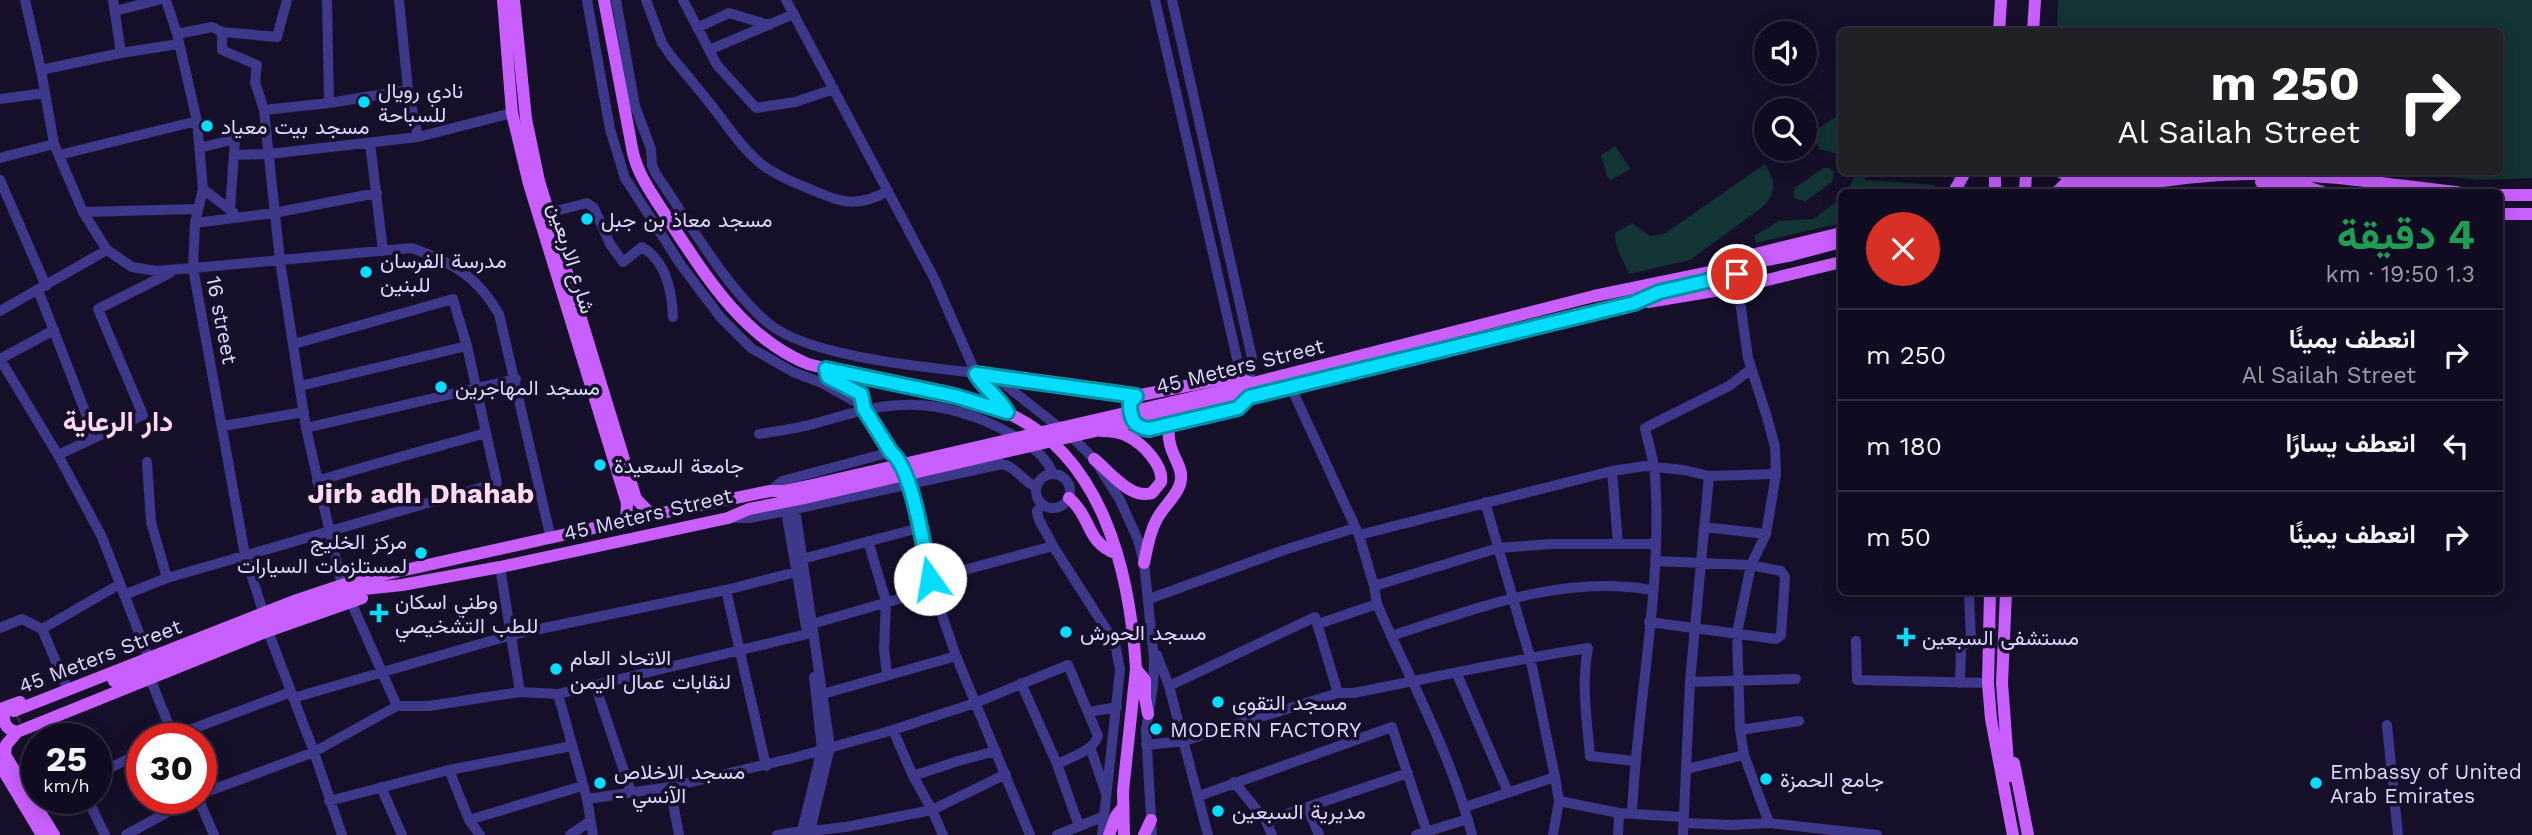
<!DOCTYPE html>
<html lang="ar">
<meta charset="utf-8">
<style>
:root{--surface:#100b20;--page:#1e192d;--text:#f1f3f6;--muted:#9c9ba5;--line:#302b3e}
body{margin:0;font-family:"Work Sans",Vazirmatn,sans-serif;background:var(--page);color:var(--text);direction:rtl;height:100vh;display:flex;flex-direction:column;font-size:26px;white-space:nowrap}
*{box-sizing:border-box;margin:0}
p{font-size:23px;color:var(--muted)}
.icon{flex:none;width:38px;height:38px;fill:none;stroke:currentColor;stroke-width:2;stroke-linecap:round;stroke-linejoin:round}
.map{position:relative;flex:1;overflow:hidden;direction:ltr}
.details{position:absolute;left:1838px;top:189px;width:665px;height:406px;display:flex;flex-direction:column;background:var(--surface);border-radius:10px;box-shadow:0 4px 18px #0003,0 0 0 2px var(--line);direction:rtl}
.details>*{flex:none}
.hud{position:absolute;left:1838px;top:28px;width:665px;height:147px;border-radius:10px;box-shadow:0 4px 18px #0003,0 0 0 2px var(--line);direction:rtl;background:#202124;color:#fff;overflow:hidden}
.fabs{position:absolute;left:1754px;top:21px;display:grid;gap:14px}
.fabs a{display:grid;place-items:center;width:63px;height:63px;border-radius:50%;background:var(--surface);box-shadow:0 4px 18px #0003,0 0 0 2px var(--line);font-size:35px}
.speed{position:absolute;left:21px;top:723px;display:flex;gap:14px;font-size:35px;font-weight:700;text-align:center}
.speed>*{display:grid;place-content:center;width:91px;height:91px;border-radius:50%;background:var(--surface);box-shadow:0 4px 18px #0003,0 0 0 2px var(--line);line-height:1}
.speed small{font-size:18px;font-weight:400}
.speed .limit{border:10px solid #d22;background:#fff;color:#111}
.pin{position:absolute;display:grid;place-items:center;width:60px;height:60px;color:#fff;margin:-30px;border:4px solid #fff;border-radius:50%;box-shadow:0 2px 7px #0007}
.me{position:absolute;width:77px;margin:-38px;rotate:347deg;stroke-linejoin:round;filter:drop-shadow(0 0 5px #0008)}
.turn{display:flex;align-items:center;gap:24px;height:147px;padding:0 28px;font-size:32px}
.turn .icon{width:91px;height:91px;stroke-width:2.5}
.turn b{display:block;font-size:49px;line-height:60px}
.round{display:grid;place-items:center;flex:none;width:74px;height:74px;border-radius:37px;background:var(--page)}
.head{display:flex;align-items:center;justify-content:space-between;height:119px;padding:0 28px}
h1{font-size:42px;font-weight:700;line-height:52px;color:#1e9e55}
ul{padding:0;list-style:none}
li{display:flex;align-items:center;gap:21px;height:91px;padding:0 28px;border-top:2px solid var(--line)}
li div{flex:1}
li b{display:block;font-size:26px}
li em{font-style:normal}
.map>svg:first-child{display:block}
</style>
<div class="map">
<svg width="2532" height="835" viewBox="0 0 2532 835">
<rect width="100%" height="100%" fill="#150f2a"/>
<!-- green -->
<path fill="#123434" d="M 2058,0 L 2532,0 L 2532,178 L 2476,180 L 2405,172 L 2499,172 L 2499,32 L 2057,31 Z
M 1841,113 L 1841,155 L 1820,149 L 1810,134 Z
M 1615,146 L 1631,169 L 1611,180 L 1607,177 L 1601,155 Z
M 1765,164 C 1776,181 1777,195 1761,208 L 1690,260 L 1629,274 C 1623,259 1615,250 1615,233 L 1632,223 L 1650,236 L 1664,234 Z
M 1823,168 L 1829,168 L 1834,172 L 1832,182 L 1806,201 L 1796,199 L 1793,194 L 1795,188 Z
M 1857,175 L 1865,175 L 1865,180 L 1935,185 L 1934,192 L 1848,192 L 1853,179 Z
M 1841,199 L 1841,223 L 1756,243 L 1754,236 L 1779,221 L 1813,219 Z"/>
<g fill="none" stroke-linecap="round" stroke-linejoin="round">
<!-- major-tunnel -->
<path stroke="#332d4a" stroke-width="12" stroke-dasharray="12 6" stroke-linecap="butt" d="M 0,725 L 19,717"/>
<!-- minor -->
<path stroke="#3e388b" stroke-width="10" d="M 25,0 L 41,70 L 54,144 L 83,212 L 107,250 L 132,267 L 156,271 L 193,268 L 245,555 L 261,605
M 166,0 L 177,34 L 197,121 L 203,189 L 195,223 L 193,268 L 412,248 C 453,263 477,276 499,314 L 551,539
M 327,0 L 329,103
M 399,0 L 408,90 L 418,137
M 587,0 L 610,129 L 625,178 L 681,265 L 721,318 L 751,348 L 793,372 L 822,383 L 859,404 L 903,468 L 933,589 L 956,656 L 1030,835
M 616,0 L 635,106 L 651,149 L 652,165 L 656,174 C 687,219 726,288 768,323 C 811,359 937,368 994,375 C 1042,381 1089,389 1136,396
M 646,0 L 662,43 L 671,56 C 686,74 701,92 715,110 C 729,128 742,148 760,163 C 775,175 795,183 812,190 C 844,203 857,208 888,191
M 683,0 L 717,65 L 756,108 L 795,102 L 834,89
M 786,0 L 934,278 L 976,374
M 1155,0 L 1238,363 L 1248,371 L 1252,383
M 1172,0 L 1252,358 L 1248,371
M 115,11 L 158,0
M 697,28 L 729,13 L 769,25
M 222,32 L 222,50 L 257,65 L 255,82 L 264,110 L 280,261 L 306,428 L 340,577
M 177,34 L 212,27 L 222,32 L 277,37 L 287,0
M 709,50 L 794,14
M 121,53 L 178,44
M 41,70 L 121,53 L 113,0
M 0,99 L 45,93
M 264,110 L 329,103 L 408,90
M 370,143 L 383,251
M 199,148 L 235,139 L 230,210
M 59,155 L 197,121
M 234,155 L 269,154 L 418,137 L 512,113
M 0,158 L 54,144
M 0,180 L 46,286
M 203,189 L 233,212
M 83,212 L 197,209
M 548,213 L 587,203 L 594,208 L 610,244 L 623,262 L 642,247 C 666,261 672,292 673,317
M 195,223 L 274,213 L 377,193
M 1738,287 L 1748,358 L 1767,417 L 1775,447 L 1776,474 L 1766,534 L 1751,565 L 1737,633 L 1740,730 L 1744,755 L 1769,823
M 38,290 L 95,437
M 0,311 L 107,250
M 0,359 L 58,455 L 102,537 L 146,651
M 0,359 L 54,330
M 994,376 L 1075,440 L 1094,459 L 1120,500 L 1138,540 L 1144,563 L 1154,658 L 1153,686 L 1146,730 L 1152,835
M 1289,383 L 1359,535 L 1374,586 L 1377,604 C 1410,680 1451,754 1472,835
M 300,386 L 467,346
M 223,426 L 304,412
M 306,428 L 516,379
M 759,434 C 777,431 795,429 813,424 C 842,416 871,406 902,405 C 939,403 980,416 1011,434 C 1029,445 1045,454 1053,474
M 58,455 L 143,415 L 98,309 L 170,273
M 147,462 L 151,522 L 167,578
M 1612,471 L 1618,544
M1036 491a17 17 0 1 1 34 0a17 17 0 1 1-34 0Z
M 317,481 C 373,464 429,449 486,433
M 770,491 L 782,481 L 891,452
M 1485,502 L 1530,657 L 1555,777 L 1559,801 L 1553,835
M 1042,505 L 1037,511 C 1037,522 1049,535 1053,546 L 1115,643 L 1120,670 L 1102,835
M 795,509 L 830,747 L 809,835
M 786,511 L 806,627
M 732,518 L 750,518 L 786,511 L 1002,464 C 1017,467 1022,481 1036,487
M 1704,527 L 1766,534
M 1359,535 L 1612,471 L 1645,466 L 1684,470 L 1709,476 L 1776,474
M 868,541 L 886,601 L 884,649 L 887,674
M 802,559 L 919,528
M 500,567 L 520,692
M 931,579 L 1053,546
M 1374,586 L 1498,548 L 1553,544 L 1655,544
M 726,590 L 766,766
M 124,595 L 167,578 L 497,483 L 467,346 L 453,299 L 294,344
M 1149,599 L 1284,550 L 1355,528
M 351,602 L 397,706
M 1649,622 L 1776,639 L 1781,635 L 1785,577 L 1781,571 L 1751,565 L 1655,561
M 812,624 L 933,589
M 1318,624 L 1377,604
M 0,628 L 22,619 L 42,629
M 268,631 L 314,752 L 342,835
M 1391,636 C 1476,609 1561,574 1652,590
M 1856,641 L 1857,680 L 1988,683
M 1157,655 L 1169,686 L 1208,835
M 1457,674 L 1508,792
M 150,678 L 174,738
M 1690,682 L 1796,679
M 65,683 L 42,629 L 120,584
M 1021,683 L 1057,764 L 1079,826
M 1960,683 L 1961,647 L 1971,641 L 1969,592
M 595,685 L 631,792
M 1169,686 L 1315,617 L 1338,693
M 558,694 L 587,799 L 593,835
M 823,694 L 956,656
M 293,698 L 511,635 L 726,590 L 796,572
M 1089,712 L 1117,707
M 2387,725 L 2398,835
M 893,730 L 913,776 L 932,810 L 943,835
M 1740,730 L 1799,721
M 168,738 L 291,692
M 1146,745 L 1184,741 L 1338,693 L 1353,693 C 1432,678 1510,660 1588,648 C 1581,685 1587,720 1590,756 L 1634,761
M 1090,747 L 1106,793
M 1687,769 L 1744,755
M 449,770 L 469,820 L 480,835
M 96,775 L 142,752
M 913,776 L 958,761 L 996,751
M 1234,782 L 1266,821 L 1272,835
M 381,787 L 402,835
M 670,787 L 679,835
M 201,794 L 314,752 L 397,706 L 429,706 L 520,692 L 558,694 L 807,634
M 1199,796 L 1392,727 L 1428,835
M 87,798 L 105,835
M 198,798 L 214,835
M 587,799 L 670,787 L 797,757 L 893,730 L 975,703 L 1068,665 L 1098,736 C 1093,751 1071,757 1057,764
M 329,801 L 449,770 L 572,746
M 1559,801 L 1619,813 L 1683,817
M 1465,807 L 1555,777
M 1308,809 L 1319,835
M 1632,813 C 1637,701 1663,588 1655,475 C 1654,460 1648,443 1645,428 L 1729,386 L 1751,369
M 469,820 L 582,786
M 1266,821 L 1408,773
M 1685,823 L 1731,825 L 1769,823 L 1877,835
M 810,831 L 846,827 L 932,810 L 1006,774
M 126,835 L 193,798
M 570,835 L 589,822
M 777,835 L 802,831
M 801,835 L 822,749 L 814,677
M 1057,835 L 1105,816
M 1416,835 L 1468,819
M 1618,835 L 1619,813
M 1683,835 L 1690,682 L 1709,476"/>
<!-- major -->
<path stroke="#c95fff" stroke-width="12" d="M 503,0 L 512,113 L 529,184 L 627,503 L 626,522
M 514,0 L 526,119 L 539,181 L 636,499 L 652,515
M 604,0 L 633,153 C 639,178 655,198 668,219 C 705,275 743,338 808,364 C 871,380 946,386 1005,412 C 1103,454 1130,572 1136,669 L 1123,791 L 1124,835
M 1999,32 L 2001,0
M 2033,32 L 2035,0
M 1995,172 L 1995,192
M 2061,172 L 2078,182 L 2164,172
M 2261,182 L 2298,184 L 2322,192
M 1954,192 L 1965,172
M 2025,192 L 2026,172
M 2057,192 L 2065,184 L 2078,182
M 2080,192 C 2139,185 2200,173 2260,174 C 2327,174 2391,185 2457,192
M 2499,195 L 2532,195
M 2499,214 L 2532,214
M 1727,261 L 1841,233
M 1648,302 L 1738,287 L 1841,262
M 826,369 L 828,377 L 861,395 L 865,409
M 976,374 C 985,389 999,397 1007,412
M 1234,388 L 1594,296 L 1792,255 L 1841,242
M 1249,397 L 1238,408 L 1149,429 C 1133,427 1130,418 1131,403 L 1136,396 L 1231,377 L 1252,383
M 1238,398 L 1249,397 L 1634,303 L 1659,292 L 1681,287
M 1094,459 C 1110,472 1131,500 1152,493 L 1161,482 C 1164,466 1143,444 1129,437 C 1121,432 1111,431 1101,431
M 1069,498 C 1093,519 1085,542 1117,554
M 1144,563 C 1147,549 1149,534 1156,521 C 1162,507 1180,494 1181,479 C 1183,464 1166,452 1169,427 L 1173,424
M 1990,592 L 1988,683 L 1991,719 L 2013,835
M 2006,592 L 2002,683 L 2009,776
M 1136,669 L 1145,680 L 1145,698 L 1148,714
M 114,681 L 299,609 L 364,589 L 402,585 L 500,567 L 728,518 L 749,509 L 809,497
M 8,707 C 0,718 4,729 17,732
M 0,709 L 20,702
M 14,711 L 294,601 L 351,582 L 652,515 L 770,491 L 784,491 L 808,486
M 2,750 L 54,835
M 5,755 L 6,745 L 17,732 L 268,631 L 362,598
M 2014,763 L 2028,835
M 0,765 L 42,835
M 1109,835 L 1116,816 L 1123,807
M 1144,835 L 1151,820"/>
<!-- major-bridge -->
<path stroke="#c95fff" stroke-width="12" d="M 808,486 L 1234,388
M 809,497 L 1238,398"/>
</g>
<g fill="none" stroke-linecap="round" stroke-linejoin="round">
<!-- route casing -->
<g stroke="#0390a6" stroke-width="18">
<path id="route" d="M 930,579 C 924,550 913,469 891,452 L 864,409 L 861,394 L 828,377 L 826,369 L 955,396 L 1007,412 C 999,397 985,389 976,374 L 1136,396 L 1130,403 C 1130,418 1133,427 1149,429 L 1238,408 L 1249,397 L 1634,303 L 1659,292 L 1737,274"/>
</g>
<!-- route -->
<use href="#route" stroke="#04ddff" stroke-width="12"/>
</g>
<!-- markers -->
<g fill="#04ddff" stroke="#150f2a" stroke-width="2.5">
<circle cx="364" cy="102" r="7"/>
<circle cx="207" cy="126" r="7"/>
<circle cx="587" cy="219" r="7"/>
<circle cx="366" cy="272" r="7"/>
<circle cx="441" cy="387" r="7"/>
<circle cx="600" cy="465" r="7"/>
<circle cx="421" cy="553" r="7"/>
<path d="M375.5 602.5h7v7h7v7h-7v7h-7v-7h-7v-7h7z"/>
<circle cx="1066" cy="632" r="7"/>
<path d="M1902.5 626.5h7v7h7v7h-7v7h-7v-7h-7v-7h7z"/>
<circle cx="556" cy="669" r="7"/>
<circle cx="1218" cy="702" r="7"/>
<circle cx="1156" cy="729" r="7"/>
<circle cx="1766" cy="779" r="7"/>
<circle cx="600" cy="783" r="7"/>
<circle cx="2316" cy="783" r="7"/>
<circle cx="1218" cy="811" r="7"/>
</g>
<g text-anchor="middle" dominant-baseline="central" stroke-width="7" stroke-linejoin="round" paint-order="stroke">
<!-- poi labels -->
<g font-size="21" fill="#ded8ff" stroke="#150f2a" text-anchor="start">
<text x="378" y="90">نادي رويال<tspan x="378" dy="24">للسباحة</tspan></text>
<text x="221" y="126">مسجد بيت معياد</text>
<text x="601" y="219">مسجد معاذ بن جبل</text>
<text x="380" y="260">مدرسة الفرسان<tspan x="380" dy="24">للبنين</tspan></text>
<text x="455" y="387">مسجد المهاجرين</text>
<text x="614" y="465">جامعة السعيدة</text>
<text x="407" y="541" text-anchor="end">مركز الخليج<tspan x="407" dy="24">لمستلزمات السيارات</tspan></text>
<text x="395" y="601">وطني اسكان<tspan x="395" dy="24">للطب التشخيصي</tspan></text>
<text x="1080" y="632">مسجد الحورش</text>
<text x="1922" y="637">مستشفى السبعين</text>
<text x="570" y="657">الاتحاد العام<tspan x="570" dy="24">لنقابات عمال اليمن</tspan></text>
<text x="1232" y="702">مسجد التقوى</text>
<text x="1170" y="729">MODERN FACTORY</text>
<text x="614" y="771">مسجد الاخلاص<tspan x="614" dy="24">- الآنسي</tspan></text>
<text x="2330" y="771">Embassy of United<tspan x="2330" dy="24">Arab Emirates</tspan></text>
<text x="1780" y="779">جامع الحمزة</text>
<text x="1232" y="811">مديرية السبعين</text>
</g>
<!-- street labels -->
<g font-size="21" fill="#ded8ff" stroke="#150f2a">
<text transform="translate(572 258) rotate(73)">شارع الاربعين</text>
<text transform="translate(222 320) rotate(79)">16 street</text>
<text transform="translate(1240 366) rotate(-14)">45 Meters Street</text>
<text transform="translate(648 514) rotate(-13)">45 Meters Street</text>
<text transform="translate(100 656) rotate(-21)">45 Meters Street</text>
</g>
<!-- district labels -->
<g font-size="28" font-weight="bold" fill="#ffdaf0" stroke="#150f2a">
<text x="118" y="421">دار الرعاية</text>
<text x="421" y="493">Jirb adh Dhahab</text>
</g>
</g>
</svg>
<div class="fabs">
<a><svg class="icon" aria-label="sound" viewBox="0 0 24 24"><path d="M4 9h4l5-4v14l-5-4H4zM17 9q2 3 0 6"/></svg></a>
<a><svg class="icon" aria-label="search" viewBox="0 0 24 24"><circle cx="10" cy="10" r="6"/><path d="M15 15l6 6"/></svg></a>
</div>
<div class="speed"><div>25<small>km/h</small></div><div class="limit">30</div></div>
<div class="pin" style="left:1737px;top:274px;background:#d93025"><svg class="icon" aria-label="arrive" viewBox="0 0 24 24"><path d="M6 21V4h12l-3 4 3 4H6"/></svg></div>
<svg class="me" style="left:930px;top:579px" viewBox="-20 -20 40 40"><circle r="19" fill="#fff"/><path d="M0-13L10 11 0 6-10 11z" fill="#04ddff"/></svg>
<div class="hud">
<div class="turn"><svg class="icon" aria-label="right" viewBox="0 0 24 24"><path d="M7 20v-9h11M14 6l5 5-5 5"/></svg><div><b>250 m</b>Al Sailah Street</div></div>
</div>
<section class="details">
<div class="head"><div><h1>4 دقيقة</h1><p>1.3 km · 19:50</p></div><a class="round" style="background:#d93025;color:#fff"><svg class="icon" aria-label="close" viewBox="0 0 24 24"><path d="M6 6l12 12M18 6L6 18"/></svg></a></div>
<ul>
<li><svg class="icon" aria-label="right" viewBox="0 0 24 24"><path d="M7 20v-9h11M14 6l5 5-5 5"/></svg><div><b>انعطف يمينًا</b><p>Al Sailah Street</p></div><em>250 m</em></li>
<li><svg class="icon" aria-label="left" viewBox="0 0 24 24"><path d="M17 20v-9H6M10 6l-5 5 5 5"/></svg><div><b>انعطف يسارًا</b></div><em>180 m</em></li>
<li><svg class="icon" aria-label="right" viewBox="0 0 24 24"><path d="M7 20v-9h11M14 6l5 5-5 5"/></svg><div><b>انعطف يمينًا</b></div><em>50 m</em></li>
</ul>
</section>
</div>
